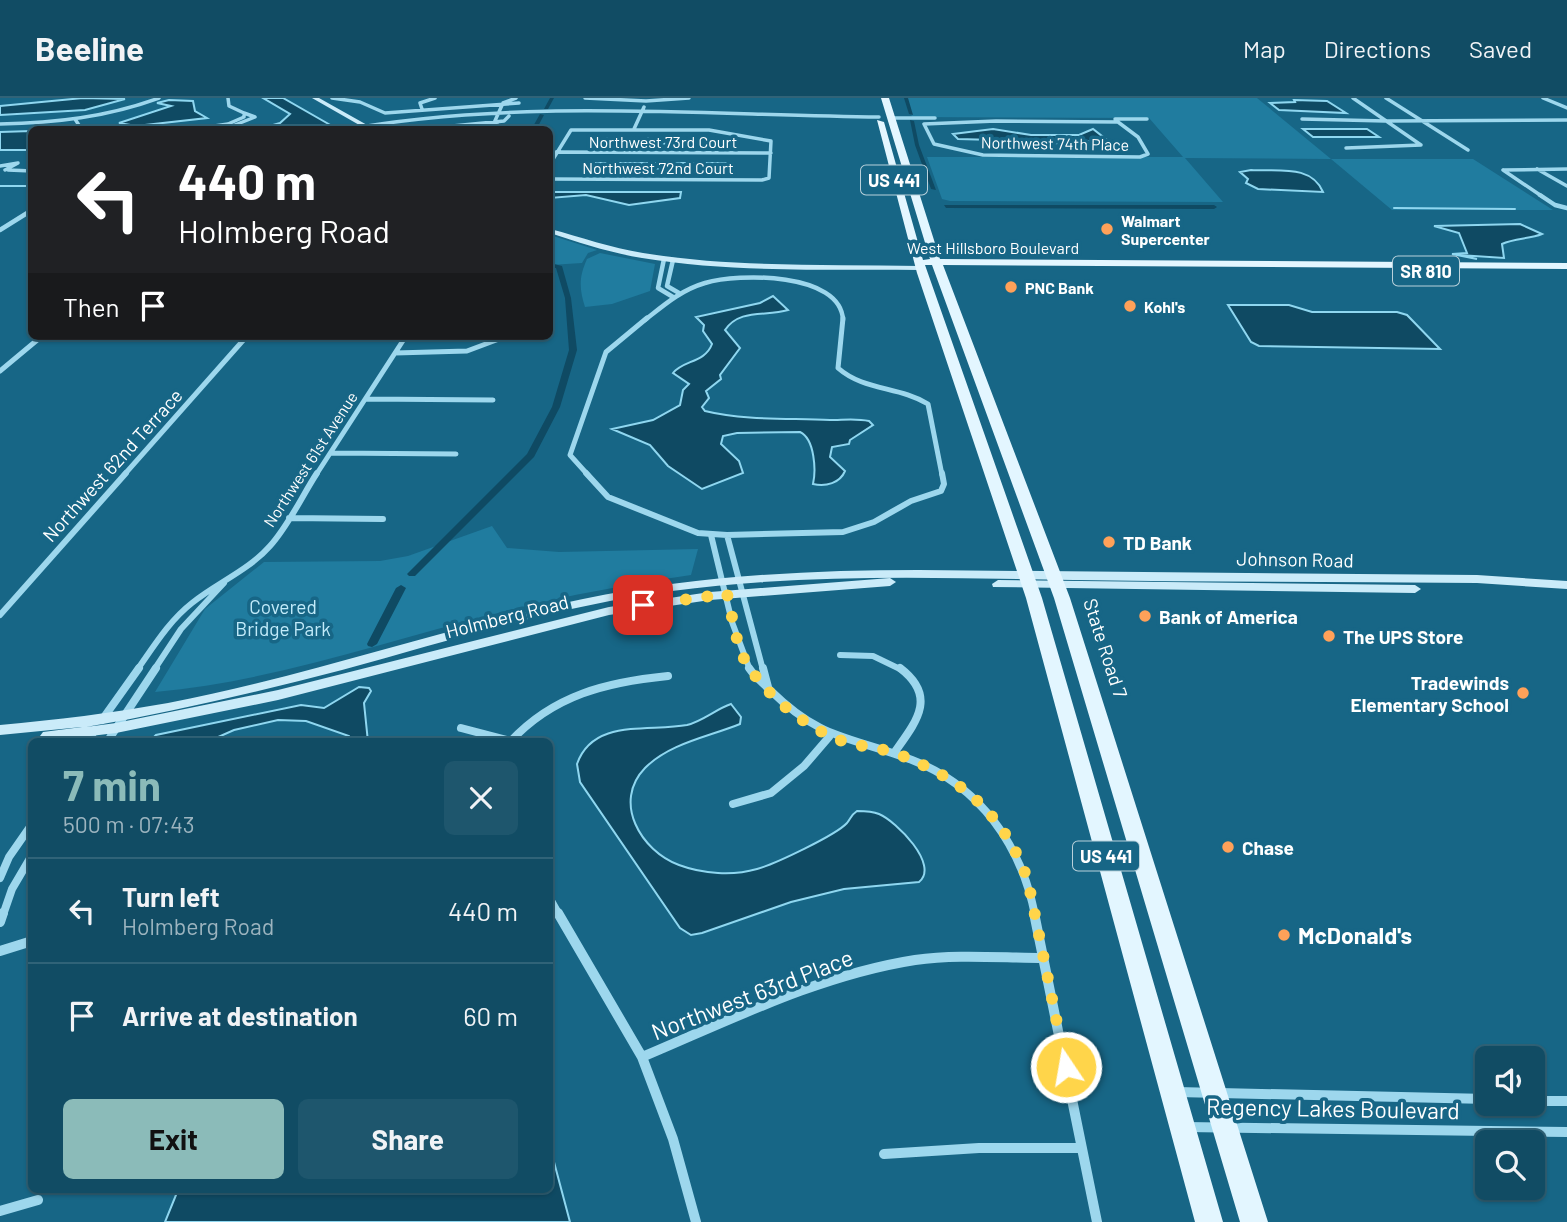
<!DOCTYPE html>
<meta charset="utf-8">
<style>
:root{--surface:#114c64;--page:#1e566d;--text:#f1f3f6;--muted:#9cb4bf;--line:#306378;--accent:#8bbbb9}
body{margin:0;font-family:Barlow,sans-serif;background:var(--page);color:var(--text);height:100vh;display:flex;flex-direction:column;font-size:26px;white-space:nowrap}
*{box-sizing:border-box;margin:0}
p{font-size:23px;color:var(--muted)}
.icon{flex:none;width:38px;height:38px;fill:none;stroke:currentColor;stroke-width:2;stroke-linecap:round;stroke-linejoin:round}
.map{position:relative;flex:1;overflow:hidden}
.drawer{position:absolute;left:28px;top:640px;width:525px;height:455px;display:flex;flex-direction:column;background:var(--surface);border-radius:10px;box-shadow:0 2px 5px #0004,0 0 0 2px var(--line)}
.drawer>*{flex:none}
.guide{position:absolute;left:28px;top:28px;width:525px;height:214px;border-radius:10px;box-shadow:0 2px 5px #0004,0 0 0 2px var(--line);background:#202124;color:#fff;overflow:hidden}
.controls{position:absolute;left:1475px;top:948px;display:grid;gap:14px}
.controls a{display:grid;place-items:center;width:70px;height:70px;border-radius:10px;background:var(--surface);box-shadow:0 2px 5px #0004,0 0 0 2px var(--line);font-size:35px}
.pin{position:absolute;display:grid;place-items:center;width:60px;height:60px;color:#fff;margin:-30px;border-radius:14px;box-shadow:0 4px 10px #0006}
.me{position:absolute;width:77px;margin:-38px;rotate:348deg;stroke-linejoin:round;filter:drop-shadow(0 0 5px #0008)}
.turn{display:flex;align-items:center;gap:24px;height:147px;padding:0 35px;font-size:32px}
.turn .icon{width:91px;height:91px;stroke-width:2.5}
.turn b{display:block;font-size:49px;line-height:60px}
.then{display:flex;align-items:center;height:66px;padding:0 35px;background:#0003;gap:14px;font-size:26px}
.round{display:grid;place-items:center;flex:none;width:74px;height:74px;border-radius:10px;background:var(--page)}
.overview{display:flex;align-items:center;justify-content:space-between;height:119px;padding:0 35px}
h1{font-size:42px;font-weight:700;line-height:52px;color:var(--accent)}
.action{display:flex;gap:14px;margin-top:auto;padding:14px 35px}
.action a{flex:1;height:80px;border-radius:10px;background:var(--accent);color:#111;font-size:28px;font-weight:700;line-height:80px;text-align:center}
.action a+a{background:var(--page);color:var(--text)}
ul{padding:0;list-style:none}
li{display:flex;align-items:center;gap:21px;height:105px;padding:0 35px;border-top:2px solid var(--line)}
li div{flex:1}
li b{display:block;font-size:26px}
li em{font-style:normal}
header{display:flex;align-items:center;gap:42px;box-sizing:border-box;height:98px;padding:0 35px;background:var(--surface);border-bottom:2px solid var(--line)}
header strong{font-size:33px}
nav{display:flex;gap:38px;margin-inline-start:auto;font-size:24px}
.map>svg:first-child{display:block}
</style>
<header>
<strong>Beeline</strong>
<nav><a>Map</a><a>Directions</a><a>Saved</a></nav>
</header>
<div class="map">
<svg width="1567" height="1124" viewBox="0 0 1567 1124">
<rect width="100%" height="100%" fill="#176686"/>
<!-- green -->
<path fill="#207c9f" d="M 906,0 L 1257,0 L 1331,61 L 1473,61 L 1553,112 L 1392,112 L 1331,61 L 1185,60 L 1223,104 L 950,103 L 942,101 L 927,59 L 1183,59 L 1149,20 L 912,19 Z
M 550,137 L 597,152 L 588,155 L 582,165 L 550,167 Z
M 600,155 L 655,166 L 650,193 L 612,206 L 585,209 C 579,190 579,179 587,161 Z
M 492,428 L 507,450 L 559,454 L 698,451 L 691,477 C 626,487 562,498 498,515 C 383,544 274,583 155,594 L 205,511 L 264,464 L 380,463 L 408,458 Z"/>
<!-- water -->
<path fill="#0f4a63" stroke="#8fd7f0" stroke-width="2" d="M 83,0 L 125,1 L 85,12 L 0,17 L 0,8 Z
M 263,0 L 283,0 L 332,28 L 329,32 L 259,31 L 280,25 L 290,16 Z
M 169,2 L 193,3 L 195,13 L 207,20 L 136,28 L 119,25 L 171,8 L 157,5 Z
M 1294,2 L 1327,3 L 1346,15 L 1279,12 L 1270,5 L 1295,4 Z
M 993,31 L 1031,37 L 1079,37 L 1093,31 L 1107,42 L 1010,48 L 995,42 L 958,41 L 953,36 Z
M 1303,31 L 1367,31 L 1379,39 L 1313,39 Z
M 31,33 L 31,52 L 0,52 L 0,34 Z
M 597,40 L 691,41 L 710,46 L 593,45 Z
M 587,65 L 732,65 L 727,71 L 587,70 Z
M 1251,72 C 1278,74 1311,66 1323,94 L 1258,91 L 1246,85 L 1248,81 L 1240,74 Z
M 550,94 L 681,94 L 680,100 L 629,107 L 586,97 L 550,100 Z
M 1520,126 L 1542,136 C 1530,141 1514,140 1502,146 L 1504,160 L 1459,157 L 1477,161 L 1452,156 L 1467,155 L 1459,135 L 1434,128 Z
M 773,198 L 788,212 C 766,219 740,210 725,232 L 740,250 L 720,277 L 721,281 L 706,293 L 709,300 L 702,309 L 705,313 C 746,323 789,320 830,322 C 843,322 856,320 869,323 L 873,327 L 850,342 L 849,346 L 832,349 L 830,359 L 845,373 C 840,385 826,389 813,386 C 816,373 815,341 800,334 L 737,335 L 723,338 L 721,346 L 739,363 L 743,375 L 702,391 L 668,368 L 650,347 L 612,331 L 653,322 L 680,307 L 683,292 L 689,286 L 673,275 C 683,262 705,265 712,246 L 703,233 L 704,227 L 696,219 L 760,205 Z
M 1228,207 L 1289,207 L 1312,214 L 1397,214 L 1407,217 L 1440,251 L 1259,248 L 1251,244 Z
M 359,589 L 369,590 L 371,593 L 364,605 L 368,644 L 352,644 L 349,638 L 306,623 L 278,622 L 234,632 L 207,644 L 149,644 L 156,637 L 301,607 L 324,610 Z
M 731,606 L 741,619 L 740,626 C 708,639 670,645 645,670 C 612,704 641,753 679,767 C 703,776 733,778 757,771 C 775,766 836,737 847,725 C 851,720 851,717 857,713 C 865,713 872,713 879,716 C 896,723 940,767 919,784 L 844,791 L 791,804 L 702,835 L 691,837 L 680,830 L 580,684 L 577,666 C 593,620 649,634 687,627 C 703,623 716,611 731,606 Z
M 550,1049 L 570,1124 L 165,1124 L 178,1092 L 550,1092 Z"/>
<g fill="none" stroke-linecap="round" stroke-linejoin="round">
<!-- stream -->
<path stroke="#8fd7f0" stroke-width="2" d="M 0,88 L 32,88
M 1394,110 L 1515,111"/>
<!-- canal -->
<path fill="#0f4a63" fill-rule="evenodd" d="M 550,0 L 554,0 L 548,11 L 544,11 Z
M 904,0 L 908,0 L 913,17 L 909,16 Z
M 540,16 L 544,17 L 536,32 L 531,32 Z
M 910,22 L 914,23 L 919,47 L 936,92 L 931,91 L 915,47 Z
M 944,107 L 1214,107 L 1217,109 L 1214,111 L 946,110 Z
M 550,165 L 562,168 L 571,200 L 577,252 L 560,309 L 534,359 L 415,478 L 409,478 L 407,476 L 527,356 L 552,309 L 569,252 L 565,200 L 556,170 L 550,169 Z
M 401,487 L 406,490 L 377,546 L 372,549 L 368,548 L 367,546 L 396,490 Z"/>
<!-- street-far5 -->
<path stroke="#9dd7ed" stroke-width="3.5" d="M 332,0 L 360,4 L 385,15 L 519,5
M 585,0 L 646,3 L 689,0
M 1386,0 L 1468,52
M 1543,0 L 1567,10
M 422,11 L 420,5 L 435,0
M 890,20 L 935,20
M 75,21 L 82,32
M 1115,21 L 1147,21
M 1302,21 L 1385,23
M 996,23 L 1118,24 L 1138,39 L 1148,56 L 1140,59 L 983,57 L 934,46 L 924,26 Z
M 1387,23 L 1567,22
M 0,26 C 55,25 107,19 159,0
M 235,27 L 255,19 L 244,15
M 634,31 L 644,9
M 187,32 L 228,26 L 244,19 L 244,15 L 229,8 L 228,0
M 342,32 C 520,0 699,17 879,19
M 411,32 L 504,23 L 509,18
M 500,32 L 501,29 L 494,25 L 503,5 L 516,0
M 1346,50 L 1421,47 L 1353,0
M 556,54 L 771,55
M 550,66 L 571,32 L 709,32 L 771,43 L 769,80 L 762,82 L 550,81
M 0,68 L 18,65 L 5,72
M 1537,71 L 1567,88
M 8,72 L 32,73
M 1503,72 L 1543,99
M 1503,72 L 1567,71"/>
<!-- street-far4 -->
<path stroke="#9dd7ed" stroke-width="4.5" d="M 1540,97 L 1555,107 L 1567,110
M 0,132 L 32,112
M 664,161 L 658,190 L 673,199
M 673,162 L 667,188 L 679,195
M 645,222 C 664,207 681,192 705,185 C 738,175 841,174 843,222"/>
<!-- street-far3 -->
<path stroke="#9dd7ed" stroke-width="5" d="M 843,220 L 838,270 C 864,293 899,288 928,306 L 942,377
M 395,255 L 467,253 L 507,238
M 0,273 L 42,238
M 366,301 L 493,302
M 331,355 L 456,356
M 124,377 L 247,238
M 316,377 L 406,238
M 588,377 L 570,357 L 606,254 L 647,220"/>
<!-- street-far2 -->
<path stroke="#9dd7ed" stroke-width="6" d="M 586,375 L 608,399 L 698,435 L 727,437 L 843,434 L 874,424 L 911,403 L 941,393 L 944,386 L 942,375
M 289,420 L 383,421
M 711,437 L 732,524 L 750,572
M 727,437 L 763,572
M 0,517 L 126,375
M 840,557 L 873,558 L 902,572
M 137,572 C 154,548 169,523 192,505 C 217,485 249,472 270,448 C 289,427 302,398 317,375
M 154,572 L 181,531 L 224,485"/>
<!-- street-far1 -->
<path stroke="#9dd7ed" stroke-width="8" d="M 749,570 C 755,579 763,585 771,593 C 822,643 850,638 912,662 C 980,688 1021,747 1035,817
M 763,570 L 768,589
M 102,622 L 139,570
M 461,630 L 510,643
M 87,644 L 95,632
M 107,644 L 156,570
M 510,644 C 553,597 607,584 668,578
M 894,655 C 916,624 938,599 900,570
M 733,706 L 771,695 L 804,668 L 829,639
M 0,780 L 9,759 L 32,726
M 550,801 L 559,817
M 3,817 L 12,791 L 32,757"/>
<!-- street -->
<path stroke="#9dd7ed" stroke-width="10" d="M 558,815 L 642,959 L 673,1041 L 696,1124
M 1034,815 L 1097,1124
M 0,824 L 3,815
M 0,853 L 32,843
M 642,959 C 730,922 819,877 915,862 C 958,856 1001,860 1044,860
M 1177,994 L 1488,1001
M 1533,1003 L 1567,1003
M 1186,1029 L 1567,1034
M 884,1056 L 979,1050 L 1082,1050
M 0,1113 L 38,1102"/>
<!-- secondary -->
<path fill="#caebf9" fill-rule="evenodd" d="M 312,0 L 319,0 L 376,32 L 368,32 Z
M 550,131 C 581,139 611,150 643,155 C 735,170 828,166 920,168 L 924,170 L 920,172 C 827,171 734,175 642,160 C 611,155 580,145 550,135 Z
M 919,472 L 1477,477 L 1567,483 L 1567,491 L 1477,485 C 1343,484 1208,484 1074,482 C 940,480 805,475 672,493 C 559,508 450,542 342,572 C 257,594 173,614 86,629 L 116,625 L 278,592 L 609,509 L 710,494 L 890,480 L 896,484 L 890,488 L 710,502 L 609,517 L 278,602 L 116,635 L 48,643 L 43,642 L 40,638 L 43,634 L 82,629 L 0,637 L 0,627 C 56,622 112,615 168,605 C 308,578 443,530 583,501 C 694,478 806,472 919,472 Z
M 998,482 L 1415,487 L 1421,491 L 1415,495 L 993,489 L 992,486 Z"/>
<!-- primary -->
<path fill="#e3f6ff" fill-rule="evenodd" d="M 881,0 L 889,0 L 940,161 L 1567,165 L 1567,171 L 943,167 L 1070,500 L 1268,1124 L 1240,1124 L 1054,500 L 932,167 L 925,167 L 1042,500 L 1223,1124 L 1195,1124 L 1026,500 L 917,175 L 877,22 L 884,24 L 923,162 L 930,161 Z"/>
</g>
<g fill="none" stroke-linecap="round" stroke-linejoin="round">
<!-- route -->
<path stroke="#ffd54a" stroke-width="12" stroke-dasharray="0 21.6" d="M 643,507 L 727,496 C 733,519 736,553 751,572 C 769,598 799,623 828,637 C 848,648 873,648 895,655 C 961,680 1004,715 1028,783 L 1066,969"/>
</g>
<!-- markers -->
<g fill="#ffa159" stroke="#176686" stroke-width="2.5">
<circle cx="1107" cy="131" r="7"/>
<circle cx="1011" cy="189" r="7"/>
<circle cx="1130" cy="208" r="7"/>
<circle cx="1109" cy="444" r="7"/>
<circle cx="1145" cy="518" r="7"/>
<circle cx="1329" cy="538" r="7"/>
<circle cx="1523" cy="595" r="7"/>
<circle cx="1228" cy="749" r="7"/>
<circle cx="1284" cy="837" r="7"/>
</g>
<g text-anchor="middle" dominant-baseline="central" stroke-width="7" stroke-linejoin="round" paint-order="stroke">
<!-- far-street labels -->
<g font-size="16" fill="#fff" stroke="#176686">
<text x="663" y="43">Northwest 73rd Court</text>
<text transform="translate(1055 45) rotate(1)">Northwest 74th Place</text>
<text x="658" y="69">Northwest 72nd Court</text>
<text x="993" y="149">West Hillsboro Boulevard</text>
<text transform="translate(310 361) rotate(-57)">Northwest 61st Avenue</text>
</g>
<!-- far-poi labels -->
<g font-size="16" font-weight="bold" fill="#fff" stroke="#176686" text-anchor="start">
<text x="1121" y="122">Walmart<tspan x="1121" dy="18">Supercenter</tspan></text>
<text x="1025" y="189">PNC Bank</text>
<text x="1144" y="208">Kohl's</text>
</g>
<!-- shield labels -->
<g fill="#176686" stroke="#b9d1db" stroke-width="2">
<rect x="861" y="67.5" width="66" height="29" rx="5"/>
<rect x="1393" y="158.5" width="66" height="29" rx="5"/>
<rect x="1073" y="743.5" width="66" height="29" rx="5"/>
</g>
<g font-size="18" font-weight="bold" fill="#fff">
<text x="894" y="82">US 441</text>
<text x="1426" y="173">SR 810</text>
<text x="1106" y="758">US 441</text>
</g>
<!-- street labels -->
<g font-size="19" fill="#fff" stroke="#176686">
<text transform="translate(112 367) rotate(-48)">Northwest 62nd Terrace</text>
<text transform="translate(1295 461) rotate(1)">Johnson Road</text>
<text transform="translate(507 518) rotate(-14)">Holmberg Road</text>
<text transform="translate(1106 550) rotate(72)">State Road 7</text>
</g>
<!-- poi labels -->
<g font-size="19" font-weight="bold" fill="#fff" stroke="#176686" text-anchor="start">
<text x="1123" y="444">TD Bank</text>
<text x="1159" y="518">Bank of America</text>
<text x="1343" y="538">The UPS Store</text>
<text x="1509" y="584" text-anchor="end">Tradewinds<tspan x="1509" dy="22">Elementary School</tspan></text>
<text x="1242" y="749">Chase</text>
</g>
<!-- park labels -->
<g font-size="19" fill="#c2ebfa" stroke="#176686">
<text x="283" y="508">Covered<tspan x="283" dy="22">Bridge Park</tspan></text>
</g>
<!-- near-poi labels -->
<g font-size="23" font-weight="bold" fill="#fff" stroke="#176686" text-anchor="start">
<text x="1298" y="837">McDonald's</text>
</g>
<!-- near-street labels -->
<g font-size="23" fill="#fff" stroke="#176686">
<text transform="translate(752 896) rotate(-21)">Northwest 63rd Place</text>
<text transform="translate(1333 1010) rotate(1)">Regency Lakes Boulevard</text>
</g>
</g>
</svg>
<div class="controls">
<a><svg class="icon" aria-label="sound" viewBox="0 0 24 24"><path d="M4 9h4l5-4v14l-5-4H4zM17 9q2 3 0 6"/></svg></a>
<a><svg class="icon" aria-label="search" viewBox="0 0 24 24"><circle cx="10" cy="10" r="6"/><path d="M15 15l6 6"/></svg></a>
</div>
<div class="pin" style="left:643px;top:507px;background:#d93025"><svg class="icon" aria-label="arrive" viewBox="0 0 24 24"><path d="M6 21V4h12l-3 4 3 4H6"/></svg></div>
<svg class="me" style="left:1066px;top:969px" viewBox="-20 -20 40 40"><circle r="17" fill="#ffd54a" stroke="#fff" stroke-width="3"/><path d="M0-11L8 9 0 5-8 9z" fill="#fff"/></svg>
<div class="guide">
<div class="turn"><svg class="icon" aria-label="left" viewBox="0 0 24 24"><path d="M17 20v-9H6M10 6l-5 5 5 5"/></svg><div><b>440 m</b>Holmberg Road</div></div>
<div class="then">Then<svg class="icon" aria-label="arrive" viewBox="0 0 24 24"><path d="M6 21V4h12l-3 4 3 4H6"/></svg></div>
</div>
<section class="drawer">
<div class="overview"><div><h1>7 min</h1><p>500 m · 07:43</p></div><a class="round"><svg class="icon" aria-label="close" viewBox="0 0 24 24"><path d="M6 6l12 12M18 6L6 18"/></svg></a></div>
<ul>
<li><svg class="icon" aria-label="left" viewBox="0 0 24 24"><path d="M17 20v-9H6M10 6l-5 5 5 5"/></svg><div><b>Turn left</b><p>Holmberg Road</p></div><em>440 m</em></li>
<li><svg class="icon" aria-label="arrive" viewBox="0 0 24 24"><path d="M6 21V4h12l-3 4 3 4H6"/></svg><div><b>Arrive at destination</b></div><em>60 m</em></li>
</ul>
<div class="action"><a>Exit</a><a>Share</a></div>
</section>
</div>
